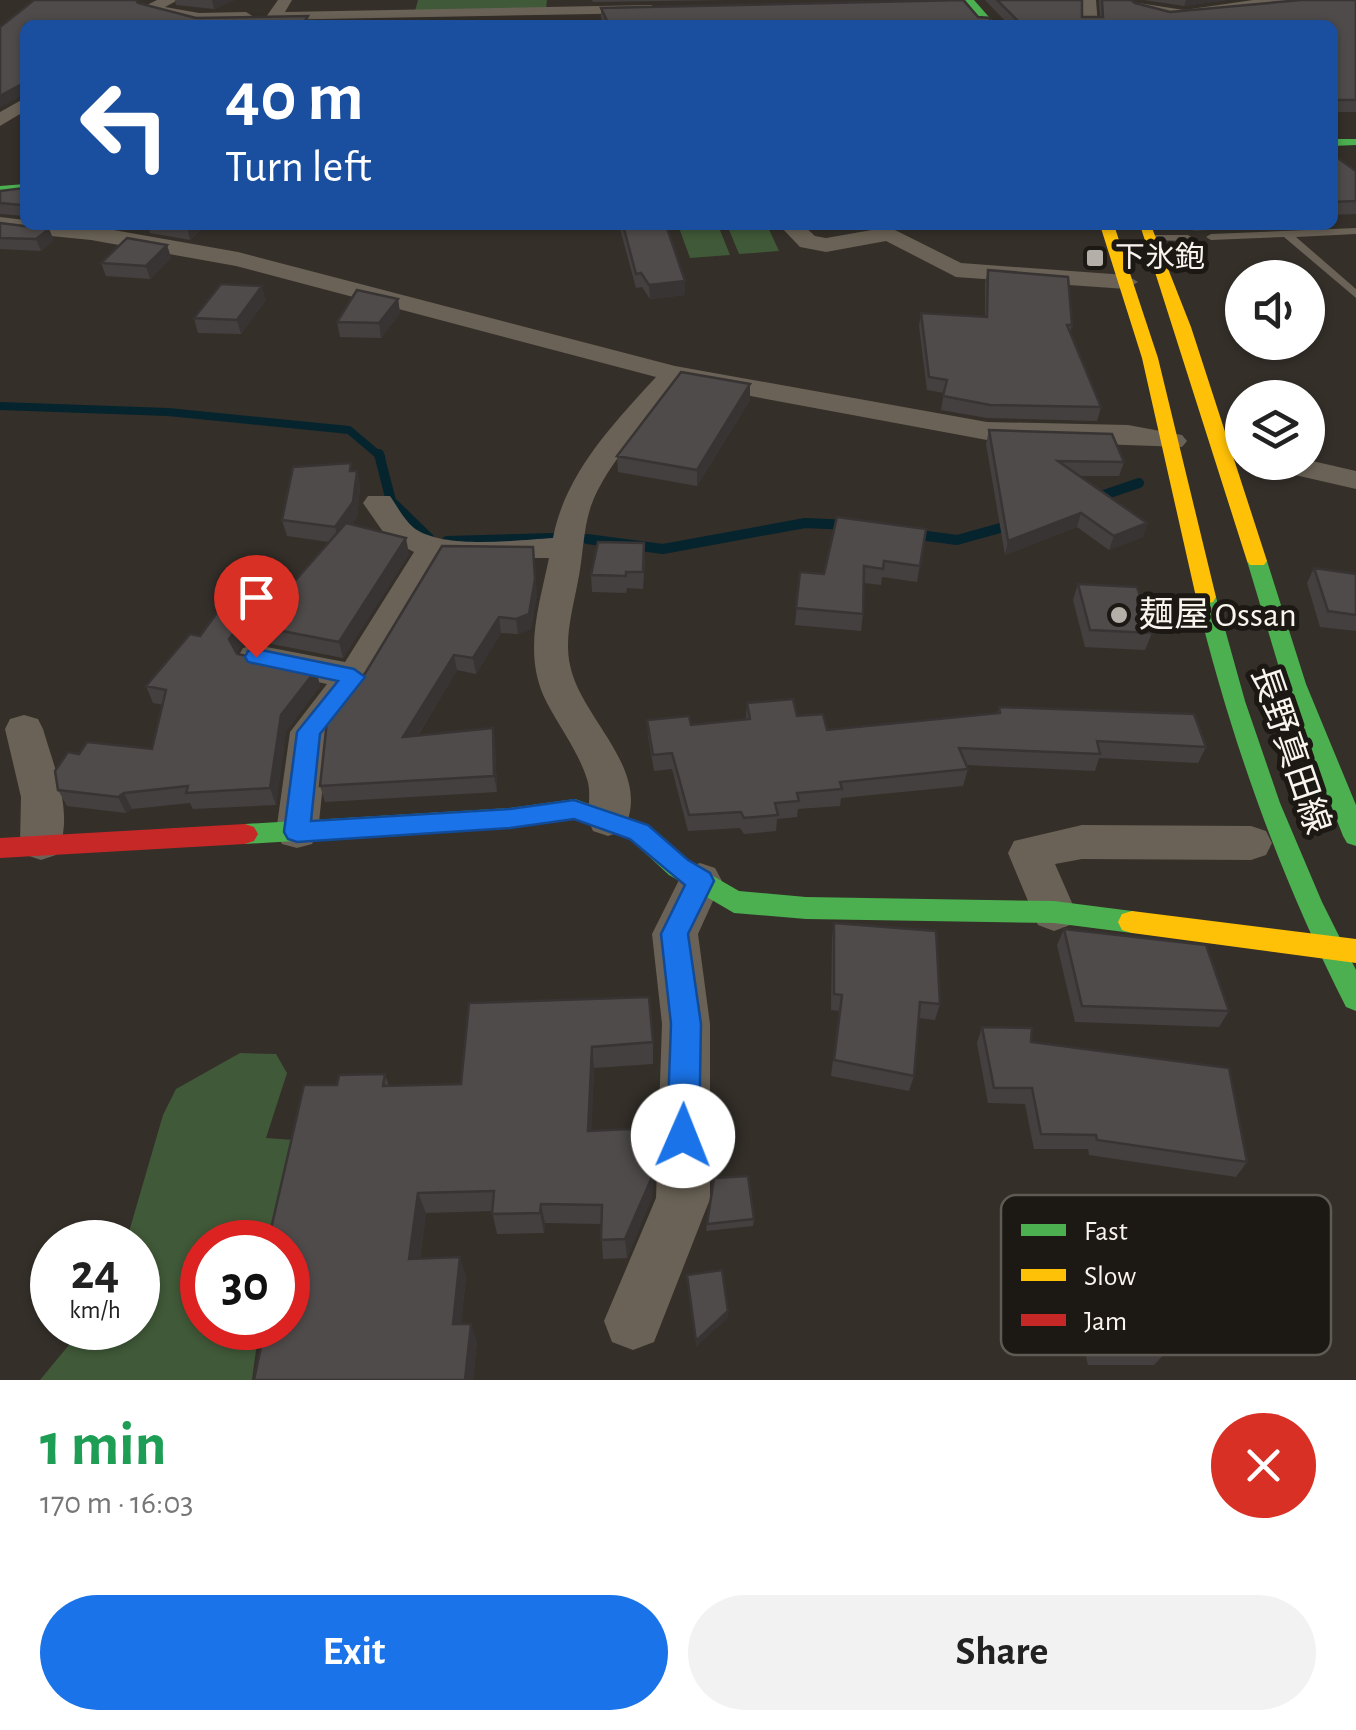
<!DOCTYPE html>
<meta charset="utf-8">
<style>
:root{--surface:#fff;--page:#f2f2f2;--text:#222;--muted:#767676;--accent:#1a73e8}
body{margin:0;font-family:"Alegreya Sans","Noto Sans JP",sans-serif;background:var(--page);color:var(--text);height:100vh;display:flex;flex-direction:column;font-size:38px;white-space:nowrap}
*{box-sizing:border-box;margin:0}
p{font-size:32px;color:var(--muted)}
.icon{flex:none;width:55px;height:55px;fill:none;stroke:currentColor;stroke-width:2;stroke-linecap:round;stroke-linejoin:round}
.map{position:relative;height:1380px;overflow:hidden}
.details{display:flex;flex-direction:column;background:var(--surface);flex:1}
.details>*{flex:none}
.banner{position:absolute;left:20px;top:20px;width:1318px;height:210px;border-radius:15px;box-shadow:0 2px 8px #0004;background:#1a4fa0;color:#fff;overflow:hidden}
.controls{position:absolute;left:1225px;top:260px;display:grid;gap:20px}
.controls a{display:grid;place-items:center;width:100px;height:100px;border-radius:50%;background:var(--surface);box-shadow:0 2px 8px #0004;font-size:50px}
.speed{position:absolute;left:30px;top:1220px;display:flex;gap:20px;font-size:50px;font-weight:700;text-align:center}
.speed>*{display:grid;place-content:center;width:130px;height:130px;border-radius:50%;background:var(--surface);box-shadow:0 2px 8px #0004;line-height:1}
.speed small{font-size:25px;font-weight:400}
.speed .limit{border:15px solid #d22;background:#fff;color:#111}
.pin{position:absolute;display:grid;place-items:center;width:85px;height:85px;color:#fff;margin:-102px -42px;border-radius:50% 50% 50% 0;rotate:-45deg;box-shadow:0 0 10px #0007}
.pin .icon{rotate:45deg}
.me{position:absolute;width:110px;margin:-55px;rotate:1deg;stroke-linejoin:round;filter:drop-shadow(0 0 8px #0008)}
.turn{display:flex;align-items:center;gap:35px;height:210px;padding:0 40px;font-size:45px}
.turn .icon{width:130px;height:130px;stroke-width:2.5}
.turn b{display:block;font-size:70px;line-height:85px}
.round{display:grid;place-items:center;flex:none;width:105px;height:105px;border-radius:52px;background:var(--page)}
.summary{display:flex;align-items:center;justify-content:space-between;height:170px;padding:0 40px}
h1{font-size:60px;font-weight:700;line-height:75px;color:#1e9e55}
.primary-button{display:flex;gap:20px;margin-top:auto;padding:20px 40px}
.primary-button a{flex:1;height:115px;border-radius:60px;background:var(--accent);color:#fff;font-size:40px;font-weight:700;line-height:115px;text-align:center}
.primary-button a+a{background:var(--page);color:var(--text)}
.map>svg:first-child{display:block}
</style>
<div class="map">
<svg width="1356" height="1380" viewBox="0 0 1356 1380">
<rect width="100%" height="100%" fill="#342f29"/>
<!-- green -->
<path fill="#405938" d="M 418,0 L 547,0 L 546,9 L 415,11 Z
M 678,225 L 718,225 L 730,255 L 690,258 Z
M 727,225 L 767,225 L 779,251 L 739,254 Z
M 240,1053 L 276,1054 L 287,1073 L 266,1138 L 294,1140 L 274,1242 L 202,1242 L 202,1328 L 259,1328 L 252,1380 L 40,1380 L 83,1328 L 138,1328 L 138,1242 L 126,1242 L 163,1115 L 176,1089 Z"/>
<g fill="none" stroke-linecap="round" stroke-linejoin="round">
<!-- stream-far1 -->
<path stroke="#06242d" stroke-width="8" d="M 0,406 L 168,412 L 349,430 L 381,457"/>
<!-- stream -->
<path stroke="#06242d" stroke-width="10" d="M 379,454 L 391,501 L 429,538
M 1095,498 L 1139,483
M 912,534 L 957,540 L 1011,525
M 587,539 L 663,549 L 805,523 L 850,525
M 447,541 L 552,538"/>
<!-- lane -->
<path fill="#6a6256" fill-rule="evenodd" d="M 1356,228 L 1356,234 L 1296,237 L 1356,289 L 1356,298 L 1284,237 L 1211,240 L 1206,237 L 1211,234 Z
M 1151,235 L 1188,235 L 1193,238 L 1188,241 L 1147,240 L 1147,236 Z"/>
<!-- street -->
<path fill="#6a6256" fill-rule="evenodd" d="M 157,0 L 178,0 L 165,7 L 199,13 L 246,12 L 254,17 C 234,30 160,21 141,8 Z
M 278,0 L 292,0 L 285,12 L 651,5 L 658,9 L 651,13 L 269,20 L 266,17 Z
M 1082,0 L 1096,0 L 1098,25 L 1082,25 Z
M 1119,0 L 1184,10 L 1253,0 L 1333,0 L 1326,4 C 1302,6 1278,6 1255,9 C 1210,14 1157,33 1119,0 Z
M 25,98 L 25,111 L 0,126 L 0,112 Z
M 0,217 L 25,220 L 25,225 L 91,226 L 238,252 L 675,366 L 987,422 L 1128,425 L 1182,435 L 1187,441 L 1182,447 L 987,440 L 680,383 C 651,417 606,464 591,506 C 583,529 583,558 578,581 C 573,608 564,638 570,665 C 581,720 655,771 623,831 L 608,836 L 593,831 C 584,815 593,797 587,779 C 578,751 560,728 547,703 C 522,655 539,607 549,558 L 443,558 L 367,686 L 328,735 L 318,832 L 312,844 L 297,848 L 282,844 L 276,832 L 290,732 L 327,684 L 243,666 L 238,657 L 243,648 L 256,645 L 345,662 L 414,552 L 388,539 L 363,503 L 368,496 L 390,496 C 397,506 404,520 414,528 C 444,550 516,540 553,538 C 565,474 613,424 656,377 L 236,266 L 91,240 L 0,231 Z
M 779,225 L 803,225 L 815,236 L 826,238 L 889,227 L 961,263 L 1126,275 L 1138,282 L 1126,289 L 956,277 L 886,241 L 826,252 L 800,247 Z
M 1308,460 L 1356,471 L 1356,489 L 1265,468 L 1261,462 Z
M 24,715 L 38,719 L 43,729 C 54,767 76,817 56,855 L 41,860 L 26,855 L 20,843 L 21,797 L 5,729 L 10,719 Z
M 1082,825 L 1251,826 L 1266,831 L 1272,843 L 1266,855 L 1251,860 L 1082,859 L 1055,864 L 1076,912 L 1070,925 L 1054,931 L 1038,925 L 1008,853 L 1014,841 Z
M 700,863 L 715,868 L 722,881 L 698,934 L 710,1024 L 710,1199 L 654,1342 L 633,1350 L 612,1342 L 604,1321 L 656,1198 L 662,1024 L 652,934 L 685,868 Z"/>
<!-- fast -->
<path fill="#4caf50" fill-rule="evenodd" d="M 965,0 L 974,0 L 996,25 L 986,25 Z
M 1332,139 L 1356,139 L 1356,145 L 1332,146 Z
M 25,184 L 25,192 L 0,194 L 0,186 Z
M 1257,555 L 1267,561 L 1306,684 L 1356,805 L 1356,846 L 1347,843 L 1343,836 L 1284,684 L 1247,561 Z
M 1206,590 L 1216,597 L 1245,701 L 1280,803 L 1322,902 L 1356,970 L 1356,1011 L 1346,1007 C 1279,875 1231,740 1196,597 Z
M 575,799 L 648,825 L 687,861 L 739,891 L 806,897 L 1054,901 L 1132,911 L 1142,914 L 1146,922 L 1142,930 L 1132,933 L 1054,923 L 806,919 L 734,913 L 669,875 L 630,839 L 574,819 L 510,828 L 245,844 L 236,841 L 232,834 L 236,827 L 245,824 L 510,808 Z"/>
<!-- slow -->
<path fill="#ffc107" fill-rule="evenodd" d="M 1100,225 L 1114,225 L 1158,358 L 1216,597 L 1213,602 L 1206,604 L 1196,597 L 1142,358 Z
M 1140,225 L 1152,228 L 1191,327 L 1267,561 L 1264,565 L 1250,565 L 1247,561 Z
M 1132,911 L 1356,939 L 1356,963 L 1132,933 L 1122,930 L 1118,922 L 1122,914 Z"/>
<!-- jam -->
<path fill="#c62828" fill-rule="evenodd" d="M 245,824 L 254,827 L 258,834 L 254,841 L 245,844 L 0,858 L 0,838 Z"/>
</g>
<!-- wall -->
<path fill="#454040" d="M 175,0 L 234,0 L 214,9 L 176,5 Z
M 592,0 L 728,0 L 593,2 Z
M 985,0 L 1082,0 L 1082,17 L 1100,17 L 1099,0 L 1131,0 L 1135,3 L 1170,12 L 1356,0 L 1356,112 L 1332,112 L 1332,25 L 1009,25 Z
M 1144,0 L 1227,0 L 1184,6 Z
M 601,8 L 978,17 L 990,25 L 604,25 L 601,18 Z
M 1332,154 L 1356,171 L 1356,214 L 1332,215 Z
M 25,188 L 25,216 L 0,214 L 0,191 Z
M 0,223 L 54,240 L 41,251 L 0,249 Z
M 125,225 L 205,225 L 190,240 L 150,233 L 148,226 Z
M 619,225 L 666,225 L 685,281 L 685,295 L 650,299 L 642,287 L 636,288 Z
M 1188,225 L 1263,225 L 1263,227 L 1194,231 Z
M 167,245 L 171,258 L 150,279 L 106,276 L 101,263 Z
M 988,270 L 1072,325 L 1070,333 L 1101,407 L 1097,421 L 987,418 L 941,410 L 944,393 L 927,390 L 919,326 L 921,313 L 985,317 L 985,283 Z
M 398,299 L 400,313 L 381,338 L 340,337 L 337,322 Z
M 266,300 L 241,334 L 198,333 L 194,318 Z
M 750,400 L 697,486 L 618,472 L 617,456 Z
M 989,430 L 1124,462 L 1119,476 L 1079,476 L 1147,523 L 1143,537 L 1109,550 L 1077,527 L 1005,555 L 986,444 Z
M 353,471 L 357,471 L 360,487 L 357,518 L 352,524 L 409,554 L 343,658 L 257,641 L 242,644 L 236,653 L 316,670 L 320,686 L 286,731 L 276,805 L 193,809 L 190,803 L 132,809 L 126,813 L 67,806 L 58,790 L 79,754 L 152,749 L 163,705 L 153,703 L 146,686 L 200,636 L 294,582 L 329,542 L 287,536 L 282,520 Z
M 926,529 L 917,582 L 882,577 L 881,585 L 864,583 L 863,614 L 861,631 L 795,625 L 800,572 L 824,574 Z
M 645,559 L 643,589 L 627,588 L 626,593 L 592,592 L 591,575 Z
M 1314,568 L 1356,574 L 1356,631 L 1320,627 L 1307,583 Z
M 1078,584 L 1152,633 L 1145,650 L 1085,647 L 1073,600 Z
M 537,594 L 531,629 L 518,634 L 501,633 L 476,674 L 457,670 L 418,735 L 493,728 L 495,744 L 497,792 L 325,802 L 320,786 L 327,721 Z
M 747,703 L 797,716 L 827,730 L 997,714 L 999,707 L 1206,747 L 1198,763 L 1099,758 L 1095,771 L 966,765 L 968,769 L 963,786 L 841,798 L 840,806 L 798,809 L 797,817 L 777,819 L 776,831 L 744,834 L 740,828 L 688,831 L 672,769 L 654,771 L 648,736 L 647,720 L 691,725 L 746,719 Z
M 834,923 L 940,1004 L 935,1020 L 918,1018 L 914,1076 L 909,1091 L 831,1076 L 839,1011 L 831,1010 L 832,939 Z
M 1064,929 L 1229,1011 L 1219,1027 L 1075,1022 L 1057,945 Z
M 469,1003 L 653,1042 L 653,1064 L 594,1068 L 591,1131 L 654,1149 L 652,1197 L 627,1258 L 603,1259 L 601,1224 L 545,1223 L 544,1233 L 497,1234 L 492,1211 L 426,1213 L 420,1259 L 466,1276 L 461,1324 L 477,1341 L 473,1380 L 254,1380 L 263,1336 L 257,1328 L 288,1328 L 385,1074 L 389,1086 L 461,1084 Z
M 982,1027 L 1031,1042 L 1247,1162 L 1236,1177 L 1089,1155 L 1088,1149 L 1034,1149 L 1025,1104 L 988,1103 L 977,1043 Z
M 754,1219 L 753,1226 L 706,1231 L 707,1224 Z
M 1071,1241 L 1165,1353 L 1154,1365 L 1088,1365 L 1062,1255 Z"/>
<!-- shaded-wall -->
<path fill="#383434" d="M 212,0 L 234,0 L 214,9 Z
M 1186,0 L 1227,0 L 1184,6 Z
M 20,85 L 23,95 L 0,108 L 0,96 Z
M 190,225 L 205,225 L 190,240 L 187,228 Z
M 49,229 L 54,240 L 41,251 L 36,239 Z
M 167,245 L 171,258 L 150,279 L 146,266 Z
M 685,281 L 685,295 L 650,299 L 649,285 Z
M 262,286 L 266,300 L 241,334 L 237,320 Z
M 398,299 L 400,313 L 381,338 L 379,323 Z
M 750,384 L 750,400 L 697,486 L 697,470 Z
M 357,471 L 360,487 L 357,518 L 339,543 L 335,527 Z
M 1081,513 L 1077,527 L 1005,555 L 1008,541 Z
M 1147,523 L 1143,537 L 1109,550 L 1114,536 Z
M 406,538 L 409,554 L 343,658 L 339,642 Z
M 533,547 L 537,594 L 531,629 L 518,634 L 516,619 Z
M 499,617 L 501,633 L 476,674 L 473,658 Z
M 251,625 L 257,641 L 242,644 L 235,655 L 229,639 L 237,628 Z
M 454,655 L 457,670 L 407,752 L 403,737 Z
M 316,670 L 320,686 L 286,731 L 276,805 L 270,788 L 281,715 Z
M 493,728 L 495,744 L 497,792 L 494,776 Z
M 124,793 L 132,809 L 126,813 L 118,797 Z
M 592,1047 L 594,1068 L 591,1152 L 588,1131 Z
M 653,1128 L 652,1197 L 627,1258 L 625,1239 Z
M 418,1193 L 426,1213 L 417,1277 L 409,1259 Z
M 541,1204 L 545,1223 L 544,1233 L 540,1213 Z
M 460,1257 L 466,1276 L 459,1342 L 453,1324 Z
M 728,1311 L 728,1318 L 696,1347 L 696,1341 Z
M 471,1324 L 477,1341 L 473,1380 L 465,1380 Z"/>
<!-- building -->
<path fill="#504b4b" stroke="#383434" stroke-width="2.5" d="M 34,0 L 136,0 L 138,3 L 196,18 L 308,16 L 303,24 L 481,21 L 480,25 L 25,25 L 25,93 L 24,86 L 20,85 L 0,96 L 0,27 Z
M 963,0 L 978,17 L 990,18 L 990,25 L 609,25 L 601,8 Z
M 997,0 L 1082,0 L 1082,17 L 1103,17 L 1102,0 L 1131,0 L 1135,3 L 1170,12 L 1301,0 L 1356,0 L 1356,100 L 1332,100 L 1332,25 L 1022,25 Z
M 1332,154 L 1356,171 L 1356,201 L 1332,202 Z
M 25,188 L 25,210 L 21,205 L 0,203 L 0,191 Z
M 0,223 L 49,229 L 36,239 L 0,238 Z
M 168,225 L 190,225 L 187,228 Z
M 623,225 L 666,225 L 685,281 L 649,285 L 641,273 L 636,274 Z
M 127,238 L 167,245 L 146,266 L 101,263 Z
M 988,270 L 1068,277 L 1072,325 L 1067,325 L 1101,407 L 990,405 L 943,396 L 947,380 L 929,377 L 921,313 L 987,317 Z
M 221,284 L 262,286 L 237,320 L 194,318 Z
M 357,290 L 398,299 L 379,323 L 337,322 Z
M 681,372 L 750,384 L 697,470 L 617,456 Z
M 989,430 L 1112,434 L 1124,462 L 1058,461 L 1147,523 L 1114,536 L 1081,513 L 1008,541 Z
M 351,463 L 350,471 L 357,471 L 353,502 L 335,527 L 282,520 L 293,467 Z
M 837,517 L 926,529 L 920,566 L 884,561 L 883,569 L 864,566 L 863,614 L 796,608 L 800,572 L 824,574 Z
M 346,523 L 406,538 L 339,642 L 251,625 L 237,628 L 229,639 L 237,654 L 316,670 L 281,715 L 270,788 L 186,793 L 188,786 L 124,793 L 118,797 L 58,790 L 55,771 L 68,752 L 79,754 L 87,742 L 152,749 L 166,690 L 146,686 L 190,634 L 200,636 L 244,576 L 294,582 Z
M 598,542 L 644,543 L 643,572 L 626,572 L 626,576 L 591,575 Z
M 442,546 L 533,547 L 535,579 L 529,614 L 516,619 L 499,617 L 473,658 L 454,655 L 403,737 L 493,728 L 494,776 L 320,786 L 327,721 L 366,672 Z
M 1314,568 L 1356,574 L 1356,615 L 1328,611 Z
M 1078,584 L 1137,587 L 1152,633 L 1090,630 Z
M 793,699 L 797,716 L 823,714 L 827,730 L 1000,713 L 999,707 L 1194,714 L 1206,747 L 1097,741 L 1100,754 L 959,748 L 968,769 L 840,782 L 842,789 L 797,793 L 799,801 L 775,803 L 778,815 L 744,818 L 741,812 L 689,815 L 672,753 L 653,755 L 647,720 L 689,716 L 691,725 L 750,719 L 747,703 Z
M 834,923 L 936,931 L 940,1004 L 920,1002 L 914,1076 L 834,1060 L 842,995 L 834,994 Z
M 1064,929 L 1206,945 L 1229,1011 L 1082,1006 Z
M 649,997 L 653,1042 L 592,1047 L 588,1131 L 653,1128 L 652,1177 L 625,1239 L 601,1240 L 602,1205 L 541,1204 L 540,1213 L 492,1214 L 494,1191 L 418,1193 L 409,1259 L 460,1257 L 453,1324 L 471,1324 L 465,1380 L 254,1380 L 265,1328 L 288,1328 L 288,1242 L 268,1242 L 304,1085 L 337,1085 L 339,1075 L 385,1074 L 383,1086 L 461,1084 L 469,1003 Z
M 982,1027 L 1032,1028 L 1031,1042 L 1229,1068 L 1247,1162 L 1097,1140 L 1096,1135 L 1041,1134 L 1032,1088 L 994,1088 Z
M 748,1176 L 754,1219 L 707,1224 L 714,1178 Z
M 722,1270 L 728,1311 L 696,1341 L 687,1275 Z"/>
<!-- route -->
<path fill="#1a73e8" stroke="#114b97" stroke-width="2.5" d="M 256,649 L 354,669 L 365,677 L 320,734 L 311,821 L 510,809 L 574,800 L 648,825 L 688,860 L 710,873 L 714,881 L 688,934 L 701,1024 L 699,1136 L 694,1147 L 683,1152 L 672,1147 L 667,1136 L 671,1024 L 661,934 L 685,885 L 630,839 L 574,819 L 510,828 L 297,842 L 288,839 L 284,832 L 297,732 L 338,681 L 248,662 L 245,657 L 248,651 Z"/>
<!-- markers -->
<g fill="#b4afa8" stroke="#1c1914" stroke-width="4">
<rect x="1085" y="248" width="20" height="20" rx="5"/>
<circle cx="1119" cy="615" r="10"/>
</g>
<g text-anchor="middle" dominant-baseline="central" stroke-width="10" stroke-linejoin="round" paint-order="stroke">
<!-- far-poi labels -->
<g font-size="30" fill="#f9f4ed" stroke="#1c1914" text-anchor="start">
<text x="1115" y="258">下氷鉋</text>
</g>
<!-- poi labels -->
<g font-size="35" fill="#f9f4ed" stroke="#1c1914" text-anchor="start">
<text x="1139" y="615">麺屋 Ossan</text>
</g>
<!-- street labels -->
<g font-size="35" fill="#f9f4ed" stroke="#1c1914">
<text transform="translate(1290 750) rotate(71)">長野真田線</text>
</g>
</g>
<!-- legend -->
<rect x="1001" y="1195" width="330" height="160" rx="15" fill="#1c1914" stroke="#5e5b55" stroke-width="2.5"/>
<rect x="1021" y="1224" width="45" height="12" fill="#4caf50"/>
<rect x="1021" y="1269" width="45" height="12" fill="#ffc107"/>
<rect x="1021" y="1314" width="45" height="12" fill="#c62828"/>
<g font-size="28" fill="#f9f4ed">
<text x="1084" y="1240">Fast</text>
<text x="1084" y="1285">Slow</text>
<text x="1084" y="1330">Jam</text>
</g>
</svg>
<div class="controls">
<a><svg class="icon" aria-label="sound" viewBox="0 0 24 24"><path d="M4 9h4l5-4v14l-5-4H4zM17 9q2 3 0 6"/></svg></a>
<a><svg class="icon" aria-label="layers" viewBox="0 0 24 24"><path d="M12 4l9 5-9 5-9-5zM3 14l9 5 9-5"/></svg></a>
</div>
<div class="speed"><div>24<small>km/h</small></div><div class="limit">30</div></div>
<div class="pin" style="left:256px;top:657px;background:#d93025"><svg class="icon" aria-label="arrive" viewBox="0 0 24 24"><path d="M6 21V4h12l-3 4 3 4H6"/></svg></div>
<svg class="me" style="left:683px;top:1136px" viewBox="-20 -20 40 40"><circle r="19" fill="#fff"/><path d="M0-13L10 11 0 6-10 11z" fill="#1a73e8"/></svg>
<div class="banner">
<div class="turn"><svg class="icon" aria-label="left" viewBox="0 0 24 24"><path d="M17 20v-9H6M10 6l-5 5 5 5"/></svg><div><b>40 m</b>Turn left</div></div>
</div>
</div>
<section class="details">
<div class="summary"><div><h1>1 min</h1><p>170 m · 16:03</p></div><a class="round" style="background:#d93025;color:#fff"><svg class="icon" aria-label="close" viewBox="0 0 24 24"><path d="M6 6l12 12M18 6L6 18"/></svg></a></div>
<div class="primary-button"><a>Exit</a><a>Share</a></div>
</section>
